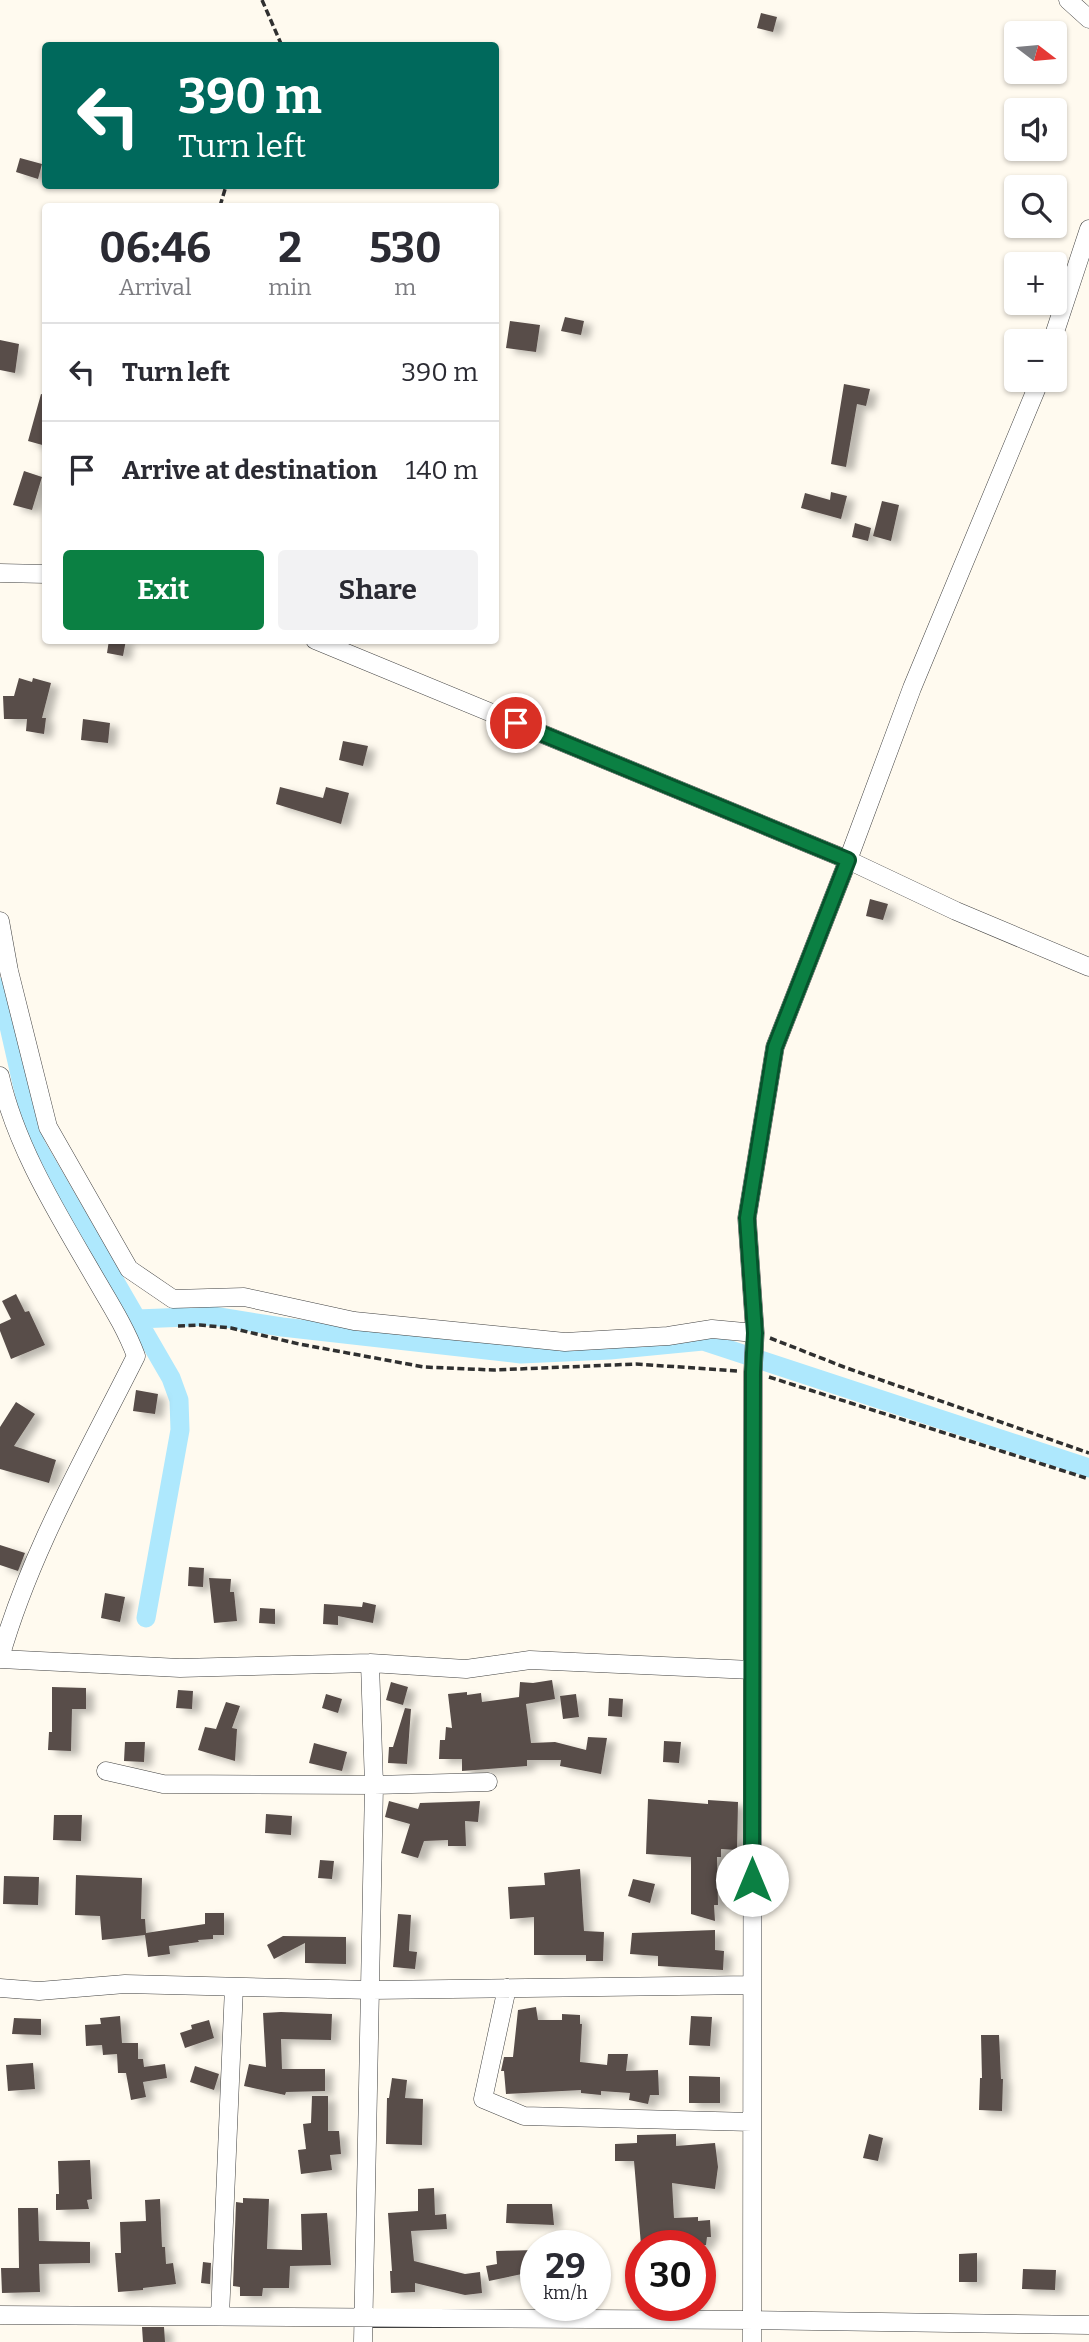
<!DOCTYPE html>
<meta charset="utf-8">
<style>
:root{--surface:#fff;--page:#f2f2f3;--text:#2b2b33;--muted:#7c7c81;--line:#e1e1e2;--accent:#0b8043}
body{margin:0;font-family:Bitter,serif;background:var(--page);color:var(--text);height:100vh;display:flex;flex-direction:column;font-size:26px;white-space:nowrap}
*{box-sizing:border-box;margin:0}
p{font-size:23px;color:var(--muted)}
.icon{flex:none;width:38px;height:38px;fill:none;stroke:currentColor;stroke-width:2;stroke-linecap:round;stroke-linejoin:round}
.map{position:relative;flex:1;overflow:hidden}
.panel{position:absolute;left:42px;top:203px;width:457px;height:441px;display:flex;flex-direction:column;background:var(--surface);border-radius:7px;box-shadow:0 2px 5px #0004}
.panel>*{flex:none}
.guide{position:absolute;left:42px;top:42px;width:457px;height:147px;border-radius:7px;box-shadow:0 2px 5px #0004;background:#00695c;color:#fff;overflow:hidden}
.needle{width:46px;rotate:106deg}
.tools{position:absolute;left:1004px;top:21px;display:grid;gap:14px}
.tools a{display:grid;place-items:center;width:63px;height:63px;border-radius:7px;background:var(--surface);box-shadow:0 2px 5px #0004;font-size:35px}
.speed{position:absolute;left:520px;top:2230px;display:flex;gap:14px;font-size:35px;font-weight:700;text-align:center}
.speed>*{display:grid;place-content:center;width:91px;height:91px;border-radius:50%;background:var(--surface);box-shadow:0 2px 5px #0004;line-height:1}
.speed small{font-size:18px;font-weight:400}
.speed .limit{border:10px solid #d22;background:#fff;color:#111}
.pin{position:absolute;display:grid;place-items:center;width:60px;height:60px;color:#fff;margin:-30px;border:4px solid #fff;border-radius:50%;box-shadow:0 2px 7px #0007}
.me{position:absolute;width:77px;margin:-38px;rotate:0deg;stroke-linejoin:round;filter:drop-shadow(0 0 5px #0008)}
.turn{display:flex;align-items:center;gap:24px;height:147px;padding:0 21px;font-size:32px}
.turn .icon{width:91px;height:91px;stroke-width:2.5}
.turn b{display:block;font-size:49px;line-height:60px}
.eta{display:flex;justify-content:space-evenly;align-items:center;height:119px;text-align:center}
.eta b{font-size:42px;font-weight:700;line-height:49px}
.button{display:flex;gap:14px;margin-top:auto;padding:14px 21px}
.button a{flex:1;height:80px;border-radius:7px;background:var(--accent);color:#fff;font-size:28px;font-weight:700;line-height:80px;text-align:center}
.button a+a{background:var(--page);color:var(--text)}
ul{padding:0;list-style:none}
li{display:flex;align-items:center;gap:21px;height:98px;padding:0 21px;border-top:2px solid var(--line)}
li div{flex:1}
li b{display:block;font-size:26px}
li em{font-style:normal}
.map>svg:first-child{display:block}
</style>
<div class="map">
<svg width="1089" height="2342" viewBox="0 0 1089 2342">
<defs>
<filter id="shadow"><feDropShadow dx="8" dy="4.5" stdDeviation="3.5" flood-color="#0004"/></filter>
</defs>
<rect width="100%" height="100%" fill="#fffaef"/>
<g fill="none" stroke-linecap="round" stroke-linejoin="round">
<!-- canal -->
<path stroke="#aee8fd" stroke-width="19" d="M 0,987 L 36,1145 L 171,1378 L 179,1400 L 180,1430 L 146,1618
M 137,1319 L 213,1316 L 282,1327 L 521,1354 L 610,1350 L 703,1341 L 1089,1468"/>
</g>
<!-- building -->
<path fill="#584d49" filter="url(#shadow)" d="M 761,13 L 777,17 L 773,32 L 757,28 Z
M 20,158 L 42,164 L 38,179 L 16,172 Z
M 565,317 L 584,321 L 581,335 L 561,331 Z
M 510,321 L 540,325 L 536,352 L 506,348 Z
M 0,340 L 19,344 L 15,373 L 0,370 Z
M 844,384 L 870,389 L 866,406 L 857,404 L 846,467 L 831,464 Z
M 41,394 L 46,395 L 46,446 L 28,441 Z
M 24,471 L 42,477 L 32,510 L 13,505 Z
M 831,492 L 847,496 L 841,519 L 801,508 L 805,493 L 830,500 Z
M 882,501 L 899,505 L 891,541 L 873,536 Z
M 855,523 L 871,528 L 868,541 L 852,537 Z
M 109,640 L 126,640 L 123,656 L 107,653 Z
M 19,678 L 32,682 L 33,678 L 51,683 L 42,718 L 46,718 L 44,734 L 26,731 L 27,719 L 4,719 L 3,696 L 14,696 Z
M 83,719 L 110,723 L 108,743 L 81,740 Z
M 343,741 L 368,746 L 363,766 L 339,760 Z
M 280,787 L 323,798 L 326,787 L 349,793 L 341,824 L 276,804 Z
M 870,899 L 888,904 L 883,920 L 866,916 Z
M 16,1294 L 25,1312 L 29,1311 L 45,1345 L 11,1359 L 0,1331 L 0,1324 L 11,1319 L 2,1301 Z
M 136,1390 L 158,1394 L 155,1414 L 133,1411 Z
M 16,1402 L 35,1414 L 14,1446 L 56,1460 L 49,1483 L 0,1469 L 0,1427 Z
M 0,1545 L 25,1553 L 18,1571 L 0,1565 Z
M 189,1567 L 204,1568 L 203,1587 L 188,1586 Z
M 209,1578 L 231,1579 L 230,1592 L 234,1592 L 237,1621 L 214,1623 Z
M 105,1593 L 125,1597 L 120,1622 L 101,1618 Z
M 363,1602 L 376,1605 L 373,1623 L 338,1616 L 338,1625 L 323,1624 L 324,1604 L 362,1607 Z
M 260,1608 L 275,1609 L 275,1624 L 259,1623 Z
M 552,1680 L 555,1699 L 526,1704 L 531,1743 L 555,1742 L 586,1750 L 588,1737 L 607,1738 L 601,1774 L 560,1766 L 561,1760 L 527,1760 L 527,1766 L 462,1771 L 462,1759 L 439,1759 L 440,1740 L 445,1740 L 446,1727 L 452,1728 L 448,1694 L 467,1692 L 467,1695 L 481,1693 L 482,1702 L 519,1697 L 520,1682 L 533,1683 Z
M 391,1682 L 408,1687 L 403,1705 L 386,1700 Z
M 52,1687 L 86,1688 L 86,1709 L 72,1709 L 71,1751 L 48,1750 L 49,1732 L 52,1732 Z
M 178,1690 L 193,1691 L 192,1709 L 176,1708 Z
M 326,1694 L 342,1699 L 338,1713 L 322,1708 Z
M 576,1694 L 579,1717 L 563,1719 L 560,1696 Z
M 609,1698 L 623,1699 L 622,1717 L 608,1716 Z
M 226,1702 L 240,1706 L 232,1728 L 237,1729 L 235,1761 L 198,1750 L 205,1727 L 216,1729 Z
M 405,1708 L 411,1709 L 407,1764 L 388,1763 L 389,1747 L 393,1747 Z
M 664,1741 L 681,1742 L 679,1763 L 663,1762 Z
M 125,1742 L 145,1742 L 144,1762 L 124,1761 Z
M 314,1743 L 347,1752 L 342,1771 L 309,1763 Z
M 648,1799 L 708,1804 L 708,1800 L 738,1802 L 737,1850 L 721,1849 L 721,1857 L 717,1857 L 718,1905 L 714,1905 L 715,1921 L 691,1914 L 691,1857 L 646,1854 Z
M 389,1801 L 418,1809 L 420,1803 L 480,1801 L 478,1822 L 465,1821 L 466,1846 L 448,1846 L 448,1840 L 424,1841 L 418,1858 L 401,1853 L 410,1824 L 385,1817 Z
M 266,1814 L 292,1816 L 291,1835 L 265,1833 Z
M 54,1815 L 82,1815 L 81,1841 L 53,1840 Z
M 320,1860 L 334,1861 L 332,1879 L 318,1878 Z
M 580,1869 L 584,1931 L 604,1932 L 603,1961 L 586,1961 L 586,1955 L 534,1955 L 534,1917 L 510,1919 L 508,1887 L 545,1885 L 544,1873 Z
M 76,1875 L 142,1878 L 141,1919 L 145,1919 L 146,1933 L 205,1924 L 205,1913 L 224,1913 L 224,1935 L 213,1935 L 213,1939 L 198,1940 L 199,1942 L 169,1946 L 170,1954 L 148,1957 L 145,1935 L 102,1940 L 100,1916 L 75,1915 Z
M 4,1876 L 39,1877 L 38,1905 L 3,1904 Z
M 633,1879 L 655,1884 L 650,1903 L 628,1896 Z
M 398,1914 L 411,1915 L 409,1951 L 417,1952 L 415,1969 L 393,1967 Z
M 715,1930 L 715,1950 L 724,1951 L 723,1970 L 658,1966 L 658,1956 L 630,1954 L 632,1933 Z
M 283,1936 L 346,1937 L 346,1964 L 305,1963 L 305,1943 L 274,1959 L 267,1945 Z
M 536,2007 L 538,2020 L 562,2020 L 562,2014 L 580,2015 L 580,2024 L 582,2024 L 580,2062 L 607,2065 L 608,2054 L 628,2054 L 626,2071 L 658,2070 L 659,2095 L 650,2095 L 648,2104 L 629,2100 L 630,2093 L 601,2091 L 601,2095 L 581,2093 L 581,2090 L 506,2094 L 504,2071 L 501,2071 L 504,2057 L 513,2057 L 518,2010 Z
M 281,2012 L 332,2014 L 331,2040 L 281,2039 L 282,2069 L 325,2069 L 325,2091 L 286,2092 L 285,2095 L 244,2086 L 249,2064 L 266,2067 L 263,2013 Z
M 120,2016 L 122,2043 L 138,2043 L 138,2059 L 143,2059 L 144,2067 L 165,2064 L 167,2078 L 143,2082 L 146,2097 L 131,2100 L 126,2073 L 118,2073 L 117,2054 L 103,2055 L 102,2045 L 86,2046 L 85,2025 L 101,2024 L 100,2018 Z
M 691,2016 L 712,2017 L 710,2046 L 689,2045 Z
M 14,2018 L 41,2019 L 41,2035 L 12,2034 Z
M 209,2020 L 214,2038 L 185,2048 L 180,2033 L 192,2029 L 191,2025 Z
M 981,2035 L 999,2035 L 1001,2079 L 1003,2079 L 1002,2111 L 979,2110 L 980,2078 L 982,2078 Z
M 33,2063 L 35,2089 L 8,2091 L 6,2065 Z
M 195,2066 L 219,2074 L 214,2090 L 190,2082 Z
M 689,2076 L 720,2077 L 720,2103 L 689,2103 Z
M 392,2078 L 407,2080 L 405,2098 L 423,2099 L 422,2145 L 386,2144 L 387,2098 L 389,2098 Z
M 312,2096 L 328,2096 L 328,2131 L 339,2131 L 341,2154 L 330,2155 L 332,2170 L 301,2174 L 298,2150 L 306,2149 L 303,2124 L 311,2123 Z
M 676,2134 L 676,2146 L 715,2143 L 718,2167 L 715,2189 L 672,2183 L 674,2218 L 698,2217 L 698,2221 L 710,2220 L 711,2237 L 707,2237 L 706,2245 L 641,2245 L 634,2161 L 615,2161 L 615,2144 L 637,2143 L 637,2135 Z
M 869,2134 L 883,2138 L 878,2161 L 863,2158 Z
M 90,2160 L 92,2199 L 87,2200 L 89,2209 L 56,2210 L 56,2194 L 59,2194 L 58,2161 Z
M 434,2188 L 435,2215 L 446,2214 L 447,2229 L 411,2231 L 414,2261 L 465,2274 L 480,2272 L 482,2293 L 465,2295 L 415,2283 L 415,2292 L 391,2293 L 390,2271 L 392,2271 L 388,2213 L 418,2211 L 418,2189 Z
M 243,2198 L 269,2199 L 267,2249 L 302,2250 L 301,2214 L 327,2213 L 331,2265 L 290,2266 L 289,2288 L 263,2288 L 262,2296 L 240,2296 L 240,2287 L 233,2286 L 236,2202 L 243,2203 Z
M 160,2199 L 162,2247 L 165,2247 L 166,2264 L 173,2263 L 176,2284 L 143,2288 L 143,2290 L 118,2292 L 115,2253 L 121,2253 L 120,2222 L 146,2221 L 145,2200 Z
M 507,2204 L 552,2204 L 554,2225 L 506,2223 Z
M 18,2208 L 38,2208 L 39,2241 L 90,2242 L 90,2263 L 39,2264 L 40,2292 L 2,2293 L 1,2268 L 19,2268 Z
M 536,2250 L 536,2271 L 489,2281 L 486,2266 L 497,2264 L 496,2251 Z
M 977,2253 L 977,2282 L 959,2282 L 959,2254 Z
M 203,2262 L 211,2263 L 210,2284 L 201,2283 Z
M 1023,2269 L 1056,2270 L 1055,2290 L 1022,2289 Z
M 142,2327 L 164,2327 L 165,2342 L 143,2342 Z"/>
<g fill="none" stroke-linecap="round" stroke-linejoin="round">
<!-- minor casing -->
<g stroke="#414141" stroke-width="19">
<path id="minor" d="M 1068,0 L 1089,19
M 1052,341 L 1089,229
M 0,573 L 46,574
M 315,640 L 848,860 L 956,911 L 1089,967
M 0,921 L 9,971 L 48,1127 L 129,1269 L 173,1299 L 244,1297 L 354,1321 L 565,1342 L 668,1336 L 712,1329 L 755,1333
M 0,1076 C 16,1146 55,1209 91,1271 C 107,1299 125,1326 136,1356 C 87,1454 30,1552 0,1658
M 0,1659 L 180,1668 L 370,1663 L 466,1669 L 530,1660 L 752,1670
M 106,1771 L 163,1784 L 374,1785 L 488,1782
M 0,1988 L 39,1991 L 125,1984 L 372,1990 L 752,1985
M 507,1988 L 483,2099 L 524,2116 L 752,2122
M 0,2315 L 752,2320 L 1089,2325
M 220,2316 L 234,1987
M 363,2342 L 374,1785 L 370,1663
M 752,2342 L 753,1372 L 755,1333 L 747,1218 L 775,1047 L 848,860 L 912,688 L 1040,380"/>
</g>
<!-- path -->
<path stroke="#303030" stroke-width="3.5" stroke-dasharray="7 3.5" stroke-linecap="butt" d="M 262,0 L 282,46
M 220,206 L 226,186
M 178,1326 L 200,1325 L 231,1328 L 299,1344 L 424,1367 L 494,1370 L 636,1364 L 738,1371
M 770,1338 L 844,1367 L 1089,1453
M 769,1377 L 1089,1479"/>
<!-- minor -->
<use href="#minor" stroke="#fff" stroke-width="18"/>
</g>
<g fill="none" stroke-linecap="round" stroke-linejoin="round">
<!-- route casing -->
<g stroke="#07532c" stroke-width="18">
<path id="route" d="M 516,723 L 848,860 L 775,1047 L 747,1218 L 755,1333 L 753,1372 L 752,1880"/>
</g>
<!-- route -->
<use href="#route" stroke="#0b8043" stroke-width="12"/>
</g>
</svg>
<div class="tools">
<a><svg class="needle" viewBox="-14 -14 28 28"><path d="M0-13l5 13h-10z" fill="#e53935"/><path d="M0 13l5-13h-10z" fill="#7c7c81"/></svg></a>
<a><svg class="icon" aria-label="sound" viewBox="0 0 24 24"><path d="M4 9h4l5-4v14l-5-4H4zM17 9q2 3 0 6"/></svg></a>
<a><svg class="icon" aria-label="search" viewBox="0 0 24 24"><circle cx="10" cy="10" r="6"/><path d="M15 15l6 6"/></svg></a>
<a>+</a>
<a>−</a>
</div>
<div class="speed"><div>29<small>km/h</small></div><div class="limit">30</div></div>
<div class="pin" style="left:516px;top:723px;background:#d93025"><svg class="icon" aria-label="arrive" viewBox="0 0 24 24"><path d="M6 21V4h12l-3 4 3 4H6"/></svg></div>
<svg class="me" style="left:752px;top:1880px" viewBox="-20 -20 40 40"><circle r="19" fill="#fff"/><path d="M0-13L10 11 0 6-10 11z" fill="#0b8043"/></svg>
<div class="guide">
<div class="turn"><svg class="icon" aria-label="left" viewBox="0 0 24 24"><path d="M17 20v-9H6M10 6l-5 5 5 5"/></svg><div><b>390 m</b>Turn left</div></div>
</div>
<section class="panel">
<div class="eta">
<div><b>06:46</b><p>Arrival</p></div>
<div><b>2</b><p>min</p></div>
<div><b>530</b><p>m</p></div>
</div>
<ul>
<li><svg class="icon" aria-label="left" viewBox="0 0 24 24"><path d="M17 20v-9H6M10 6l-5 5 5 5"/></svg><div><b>Turn left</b></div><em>390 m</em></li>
<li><svg class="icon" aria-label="arrive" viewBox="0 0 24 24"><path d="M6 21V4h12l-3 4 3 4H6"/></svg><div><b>Arrive at destination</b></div><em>140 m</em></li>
</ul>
<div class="button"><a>Exit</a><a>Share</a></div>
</section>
</div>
